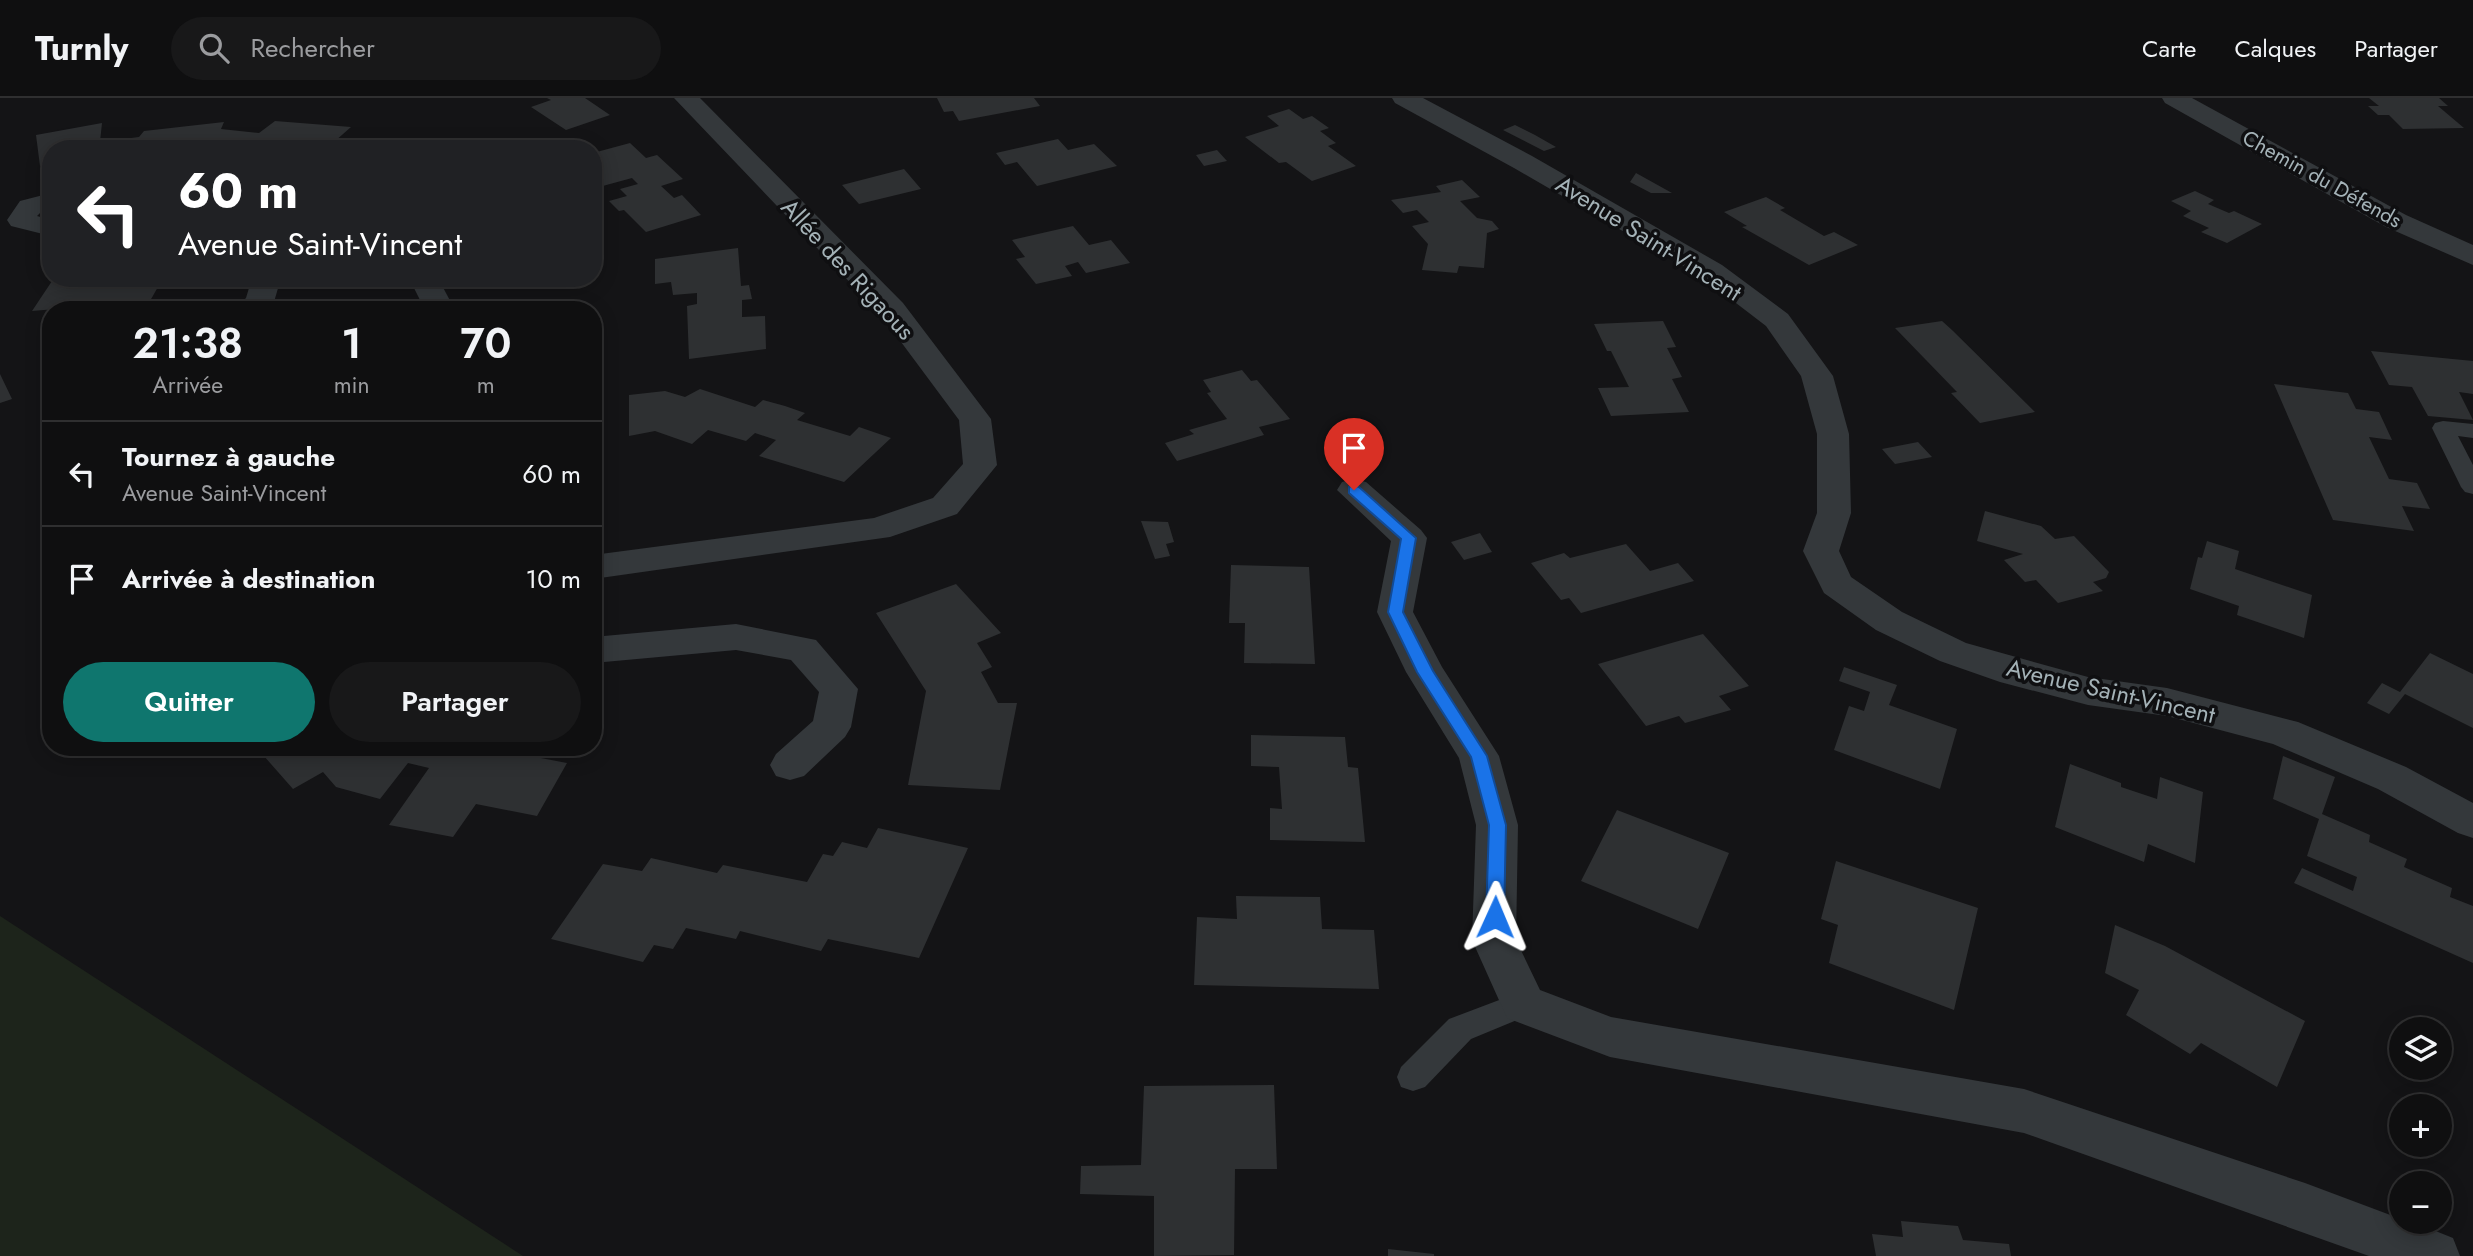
<!DOCTYPE html>
<html lang="fr">
<meta charset="utf-8">
<style>
:root{--surface:#0f0f10;--page:#181819;--text:#f1f3f6;--muted:#9b9c9f;--line:#2f2f30;--accent:#0f766e}
body{margin:0;font-family:Jost,sans-serif;background:var(--page);color:var(--text);height:100vh;display:flex;flex-direction:column;font-size:26px;white-space:nowrap}
*{box-sizing:border-box;margin:0}
p{font-size:23px;color:var(--muted)}
.icon{flex:none;width:38px;height:38px;fill:none;stroke:currentColor;stroke-width:2;stroke-linecap:round;stroke-linejoin:round}
.map{position:relative;flex:1;overflow:hidden}
.side{position:absolute;left:42px;top:203px;width:560px;height:455px;display:flex;flex-direction:column;background:var(--surface);border-radius:28px;box-shadow:0 4px 18px #0003,0 0 0 2px var(--line)}
.side>*{flex:none}
.hud{position:absolute;left:42px;top:42px;width:560px;height:147px;border-radius:28px;box-shadow:0 4px 18px #0003,0 0 0 2px var(--line);background:#202124;color:#fff;overflow:hidden}
.buttons{position:absolute;left:2389px;top:919px;display:grid;gap:14px}
.buttons a{display:grid;place-items:center;width:63px;height:63px;border-radius:50%;background:var(--surface);box-shadow:0 4px 18px #0003,0 0 0 2px var(--line);font-size:35px}
.pin{position:absolute;display:grid;place-items:center;width:60px;height:60px;color:#fff;margin:-72px -30px;border-radius:50% 50% 50% 0;rotate:-45deg;box-shadow:0 0 7px #0007}
.pin .icon{rotate:45deg}
.me{position:absolute;width:77px;margin:-38px;rotate:1deg;stroke-linejoin:round;filter:drop-shadow(0 0 5px #0008)}
.turn{display:flex;align-items:center;gap:24px;height:147px;padding:0 21px;font-size:32px}
.turn .icon{width:91px;height:91px;stroke-width:2.5}
.turn b{display:block;font-size:49px;line-height:60px}
.eta{display:flex;justify-content:space-evenly;align-items:center;height:119px;text-align:center}
.eta b{font-size:42px;font-weight:600;line-height:49px}
.button{display:flex;gap:14px;margin-top:auto;padding:14px 21px}
.button a{flex:1;height:80px;border-radius:42px;background:var(--accent);color:#fff;font-size:28px;font-weight:600;line-height:80px;text-align:center}
.button a+a{background:var(--page);color:var(--text)}
ul{padding:0;list-style:none}
li{display:flex;align-items:center;gap:21px;height:105px;padding:0 21px;border-top:2px solid var(--line)}
li div{flex:1}
li b{display:block;font-size:26px}
li em{font-style:normal}
header{display:flex;align-items:center;gap:42px;box-sizing:border-box;height:98px;padding:0 35px;background:var(--surface);border-bottom:2px solid var(--line)}
header strong{font-size:33px}
nav{display:flex;gap:38px;margin-inline-start:auto;font-size:24px}
.search{width:490px;height:63px;background:var(--page);display:flex;align-items:center;gap:18px;box-sizing:border-box;padding:0 24px;border-radius:38px;color:var(--muted);font-size:26px}
.map>svg:first-child{display:block}
</style>
<header>
<strong>Turnly</strong>
<div class="search"><svg class="icon" aria-label="search" viewBox="0 0 24 24"><circle cx="10" cy="10" r="6"/><path d="M15 15l6 6"/></svg>Rechercher</div>
<nav><a>Carte</a><a>Calques</a><a>Partager</a></nav>
</header>
<div class="map">
<svg width="2473" height="1158" viewBox="0 0 2473 1158">
<rect width="100%" height="100%" fill="#141416"/>
<!-- green -->
<path fill="#1d241b" d="M 0,818 L 523,1158 L 0,1158 Z"/>
<!-- building -->
<path fill="#2e3032" d="M 547,0 L 585,0 L 610,17 L 566,32 L 531,9 L 551,2 Z
M 937,0 L 1034,0 L 1040,8 L 959,23 L 953,13 L 944,14 Z
M 2369,0 L 2439,0 L 2448,8 L 2438,8 L 2464,30 L 2403,31 L 2389,17 L 2378,17 L 2368,8 L 2379,8 Z
M 1289,11 L 1303,21 L 1312,18 L 1329,30 L 1320,33 L 1336,45 L 1328,48 L 1356,68 L 1312,83 L 1286,64 L 1279,65 L 1245,39 L 1279,28 L 1267,18 Z
M 275,23 L 351,29 L 326,51 L 51,51 L 51,66 L 40,68 L 36,37 L 102,25 L 100,44 L 139,39 L 144,33 L 224,24 L 221,31 L 259,35 Z
M 1515,27 L 1535,37 L 1556,49 L 1544,53 L 1503,32 Z
M 1058,41 L 1068,52 L 1094,46 L 1117,68 L 1037,88 L 1017,64 L 1005,67 L 996,55 Z
M 630,45 L 646,60 L 657,57 L 683,81 L 661,88 L 674,100 L 682,97 L 701,117 L 646,134 L 624,112 L 619,113 L 609,103 L 627,98 L 620,91 L 638,86 L 632,80 L 599,89 L 593,83 L 593,55 Z
M 1217,52 L 1227,63 L 1204,68 L 1196,57 Z
M 904,71 L 921,91 L 859,106 L 842,87 Z
M 1636,75 L 1672,95 L 1651,95 L 1630,84 Z
M 1462,82 L 1480,99 L 1460,103 L 1477,120 L 1492,123 L 1499,131 L 1487,135 L 1484,170 L 1459,168 L 1457,175 L 1422,172 L 1428,146 L 1412,128 L 1429,124 L 1417,112 L 1403,115 L 1391,102 L 1441,94 L 1436,88 Z
M 2195,93 L 2214,102 L 2208,106 L 2229,115 L 2234,113 L 2262,126 L 2227,145 L 2201,134 L 2209,130 L 2183,118 L 2191,113 L 2171,103 Z
M 1766,99 L 1785,110 L 1780,112 L 1824,138 L 1834,134 L 1858,147 L 1809,167 L 1742,129 L 1747,128 L 1724,114 Z
M 1073,128 L 1089,147 L 1111,142 L 1130,165 L 1086,175 L 1078,164 L 1065,168 L 1072,178 L 1036,186 L 1016,161 L 1025,159 L 1012,142 Z
M 738,150 L 741,188 L 749,187 L 752,201 L 742,202 L 742,219 L 765,218 L 766,251 L 689,261 L 687,208 L 697,206 L 697,195 L 673,197 L 671,184 L 655,186 L 655,161 Z
M 54,180 L 163,180 L 150,203 L 32,213 Z
M 1663,223 L 1676,249 L 1667,250 L 1682,279 L 1672,281 L 1689,314 L 1611,318 L 1598,290 L 1629,289 L 1611,253 L 1607,253 L 1594,226 Z
M 1942,223 L 1952,232 L 2035,314 L 1980,325 L 1951,295 L 1957,294 L 1895,230 Z
M 2371,253 L 2473,263 L 2473,296 L 2459,294 L 2473,322 L 2428,318 L 2412,289 L 2389,287 Z
M 1242,272 L 1251,283 L 1257,282 L 1290,321 L 1259,329 L 1264,337 L 1177,363 L 1165,345 L 1194,336 L 1189,332 L 1227,321 L 1207,295 L 1211,294 L 1203,282 Z
M 0,276 L 12,301 L 0,305 Z
M 2274,286 L 2348,295 L 2356,311 L 2379,314 L 2392,342 L 2369,339 L 2389,381 L 2417,385 L 2430,411 L 2402,408 L 2414,433 L 2333,422 Z
M 700,291 L 755,309 L 763,302 L 785,308 L 805,315 L 797,322 L 850,338 L 859,329 L 891,340 L 844,384 L 759,358 L 776,342 L 755,335 L 746,343 L 708,332 L 692,346 L 655,333 L 629,338 L 629,297 L 665,293 L 685,299 Z
M 1918,344 L 1932,359 L 1895,366 L 1882,351 Z
M 1985,413 L 2041,428 L 2055,441 L 2074,438 L 2109,474 L 2106,480 L 2093,484 L 2103,493 L 2058,505 L 2036,482 L 2025,484 L 2004,462 L 2023,456 L 1977,443 Z
M 1141,423 L 1168,424 L 1174,444 L 1166,446 L 1170,458 L 1155,461 Z
M 1480,435 L 1492,454 L 1464,462 L 1451,444 Z
M 2207,443 L 2239,453 L 2235,471 L 2312,497 L 2304,540 L 2237,517 L 2239,508 L 2190,491 L 2198,459 L 2202,460 Z
M 1626,446 L 1650,473 L 1678,465 L 1694,483 L 1581,515 L 1569,500 L 1561,502 L 1531,465 L 1564,455 L 1570,460 Z
M 1231,467 L 1309,469 L 1315,566 L 1244,565 L 1245,525 L 1229,525 Z
M 956,486 L 1001,535 L 977,545 L 992,569 L 981,574 L 998,605 L 1017,605 L 1000,692 L 908,687 L 926,593 L 876,515 Z
M 1703,536 L 1749,588 L 1719,598 L 1731,612 L 1685,625 L 1679,618 L 1646,628 L 1598,566 Z
M 2430,555 L 2473,576 L 2473,630 L 2405,596 L 2389,616 L 2367,605 L 2382,585 L 2400,594 Z
M 1844,569 L 1897,587 L 1889,607 L 1957,631 L 1940,691 L 1834,652 L 1849,608 L 1864,613 L 1870,594 L 1839,583 Z
M 1251,637 L 1345,639 L 1348,669 L 1358,670 L 1365,744 L 1270,742 L 1270,710 L 1282,711 L 1279,669 L 1251,668 Z
M 256,649 L 506,649 L 504,653 L 567,665 L 537,718 L 476,706 L 453,739 L 389,727 L 429,670 L 408,665 L 380,701 L 336,689 L 323,674 L 293,691 Z
M 2283,658 L 2335,679 L 2322,716 L 2370,737 L 2369,744 L 2407,761 L 2404,769 L 2452,790 L 2450,799 L 2473,808 L 2473,865 L 2294,785 L 2302,770 L 2353,793 L 2357,779 L 2307,758 L 2319,721 L 2273,701 Z
M 2070,666 L 2121,685 L 2121,689 L 2157,701 L 2160,679 L 2203,694 L 2195,765 L 2148,746 L 2144,764 L 2055,729 Z
M 1617,712 L 1729,755 L 1698,831 L 1581,783 Z
M 878,730 L 968,750 L 919,860 L 828,841 L 821,853 L 740,833 L 736,841 L 686,830 L 673,851 L 654,847 L 643,864 L 551,841 L 603,766 L 642,773 L 651,760 L 717,775 L 723,767 L 807,784 L 823,756 L 833,758 L 842,744 L 867,750 Z
M 1836,763 L 1978,810 L 1954,912 L 1829,865 L 1838,827 L 1821,821 Z
M 1236,798 L 1320,799 L 1322,831 L 1374,832 L 1379,891 L 1194,887 L 1197,819 L 1237,821 Z
M 2115,827 L 2165,848 L 2305,923 L 2277,989 L 2201,945 L 2190,956 L 2126,917 L 2139,892 L 2105,875 Z
M 1274,987 L 1277,1071 L 1235,1071 L 1234,1157 L 1154,1158 L 1154,1098 L 1080,1096 L 1081,1068 L 1141,1067 L 1144,988 Z
M 1901,1123 L 1958,1128 L 1963,1142 L 2009,1146 L 2011,1158 L 1876,1158 L 1872,1136 L 1903,1139 Z
M 1388,1151 L 1434,1156 L 1434,1158 L 1388,1158 Z"/>
<g fill="none" stroke-linecap="round" stroke-linejoin="round">
<!-- service -->
<path fill="#34383b" fill-rule="evenodd" d="M 2443,323 L 2473,326 L 2473,340 L 2458,338 L 2473,367 L 2473,396 L 2465,394 L 2461,389 L 2432,330 L 2435,325 Z
M 1523,893 L 1534,897 L 1539,906 L 1534,915 L 1471,941 L 1425,989 L 1413,993 L 1401,989 L 1397,979 L 1401,969 L 1449,921 Z"/>
<!-- minor -->
<path fill="#34383b" fill-rule="evenodd" d="M 674,0 L 700,0 L 903,205 L 991,321 L 997,367 L 957,416 L 890,439 L 593,481 L 593,457 L 874,420 L 933,400 L 963,366 L 959,322 L 881,217 Z
M 1392,0 L 1423,0 L 1532,58 L 1722,167 L 1788,216 L 1833,278 L 1849,336 L 1851,415 L 1839,453 L 1851,479 L 1902,514 L 1966,545 L 2088,579 L 2167,590 L 2298,624 L 2406,669 L 2473,705 L 2473,740 L 2458,735 L 2378,691 L 2273,646 L 2167,618 L 2088,607 L 2000,584 L 1940,563 L 1876,532 L 1824,495 L 1803,453 L 1817,415 L 1817,336 L 1801,278 L 1766,228 L 1702,179 L 1514,70 L 1395,5 Z
M 2162,0 L 2192,0 L 2406,117 L 2473,147 L 2473,167 L 2386,129 L 2165,5 Z
M 51,95 L 51,112 L 40,115 L 37,118 L 51,122 L 51,138 L 11,128 L 7,122 L 20,103 Z
M 252,180 L 281,180 L 274,204 L 268,212 L 234,212 L 246,200 Z
M 409,180 L 438,180 L 455,212 L 425,212 Z
M 1354,381 L 1366,384 L 1421,432 L 1427,440 L 1413,514 L 1442,569 L 1499,658 L 1518,727 L 1516,842 L 1540,892 L 1611,919 L 2024,991 L 2305,1085 L 2401,1121 L 2401,1124 C 2418,1124 2437,1134 2453,1140 L 2460,1158 L 2369,1158 L 2024,1035 L 1610,959 L 1507,920 L 1472,842 L 1476,727 L 1459,660 L 1406,574 L 1377,514 L 1391,443 L 1337,392 L 1342,384 Z
M 736,526 L 816,542 L 858,591 L 851,629 L 845,639 L 804,678 L 790,682 L 776,678 L 770,667 L 776,656 L 813,623 L 819,594 L 791,562 L 736,552 L 593,565 L 593,539 Z"/>
</g>
<!-- route -->
<path fill="#1a73e8" stroke="#114b97" stroke-width="2" d="M 1354,387 L 1359,389 L 1416,440 L 1403,514 L 1433,573 L 1487,658 L 1506,727 L 1504,819 L 1501,825 L 1495,827 L 1488,825 L 1486,819 L 1489,727 L 1471,659 L 1417,574 L 1388,514 L 1401,441 L 1349,395 L 1349,389 Z"/>
<g text-anchor="middle" dominant-baseline="central" stroke-width="7" stroke-linejoin="round" paint-order="stroke">
<!-- far-street labels -->
<g font-size="21" fill="#a4b2b7" stroke="#0f0f11">
<text transform="translate(2322 81) rotate(29)">Chemin du Défends</text>
</g>
<!-- street labels -->
<g font-size="24" fill="#a4b2b7" stroke="#0f0f11">
<text transform="translate(1649 140) rotate(32)">Avenue Saint-Vincent</text>
<text transform="translate(848 171) rotate(47)">Allée des Rigaous</text>
<text transform="translate(2111 593) rotate(13)">Avenue Saint-Vincent</text>
</g>
</g>
</svg>
<div class="buttons">
<a><svg class="icon" aria-label="layers" viewBox="0 0 24 24"><path d="M12 4l9 5-9 5-9-5zM3 14l9 5 9-5"/></svg></a>
<a>+</a>
<a>−</a>
</div>
<div class="pin" style="left:1354px;top:392px;background:#d93025"><svg class="icon" aria-label="arrive" viewBox="0 0 24 24"><path d="M6 21V4h12l-3 4 3 4H6"/></svg></div>
<svg class="me" style="left:1495px;top:819px" viewBox="-20 -20 40 40"><path d="M0-17L14 15 0 8-14 15z" fill="#1a73e8" stroke="#fff" stroke-width="4"/></svg>
<div class="hud">
<div class="turn"><svg class="icon" aria-label="left" viewBox="0 0 24 24"><path d="M17 20v-9H6M10 6l-5 5 5 5"/></svg><div><b>60 m</b>Avenue Saint-Vincent</div></div>
</div>
<section class="side">
<div class="eta">
<div><b>21:38</b><p>Arrivée</p></div>
<div><b>1</b><p>min</p></div>
<div><b>70</b><p>m</p></div>
</div>
<ul>
<li><svg class="icon" aria-label="left" viewBox="0 0 24 24"><path d="M17 20v-9H6M10 6l-5 5 5 5"/></svg><div><b>Tournez à gauche</b><p>Avenue Saint-Vincent</p></div><em>60 m</em></li>
<li><svg class="icon" aria-label="arrive" viewBox="0 0 24 24"><path d="M6 21V4h12l-3 4 3 4H6"/></svg><div><b>Arrivée à destination</b></div><em>10 m</em></li>
</ul>
<div class="button"><a>Quitter</a><a>Partager</a></div>
</section>
</div>
